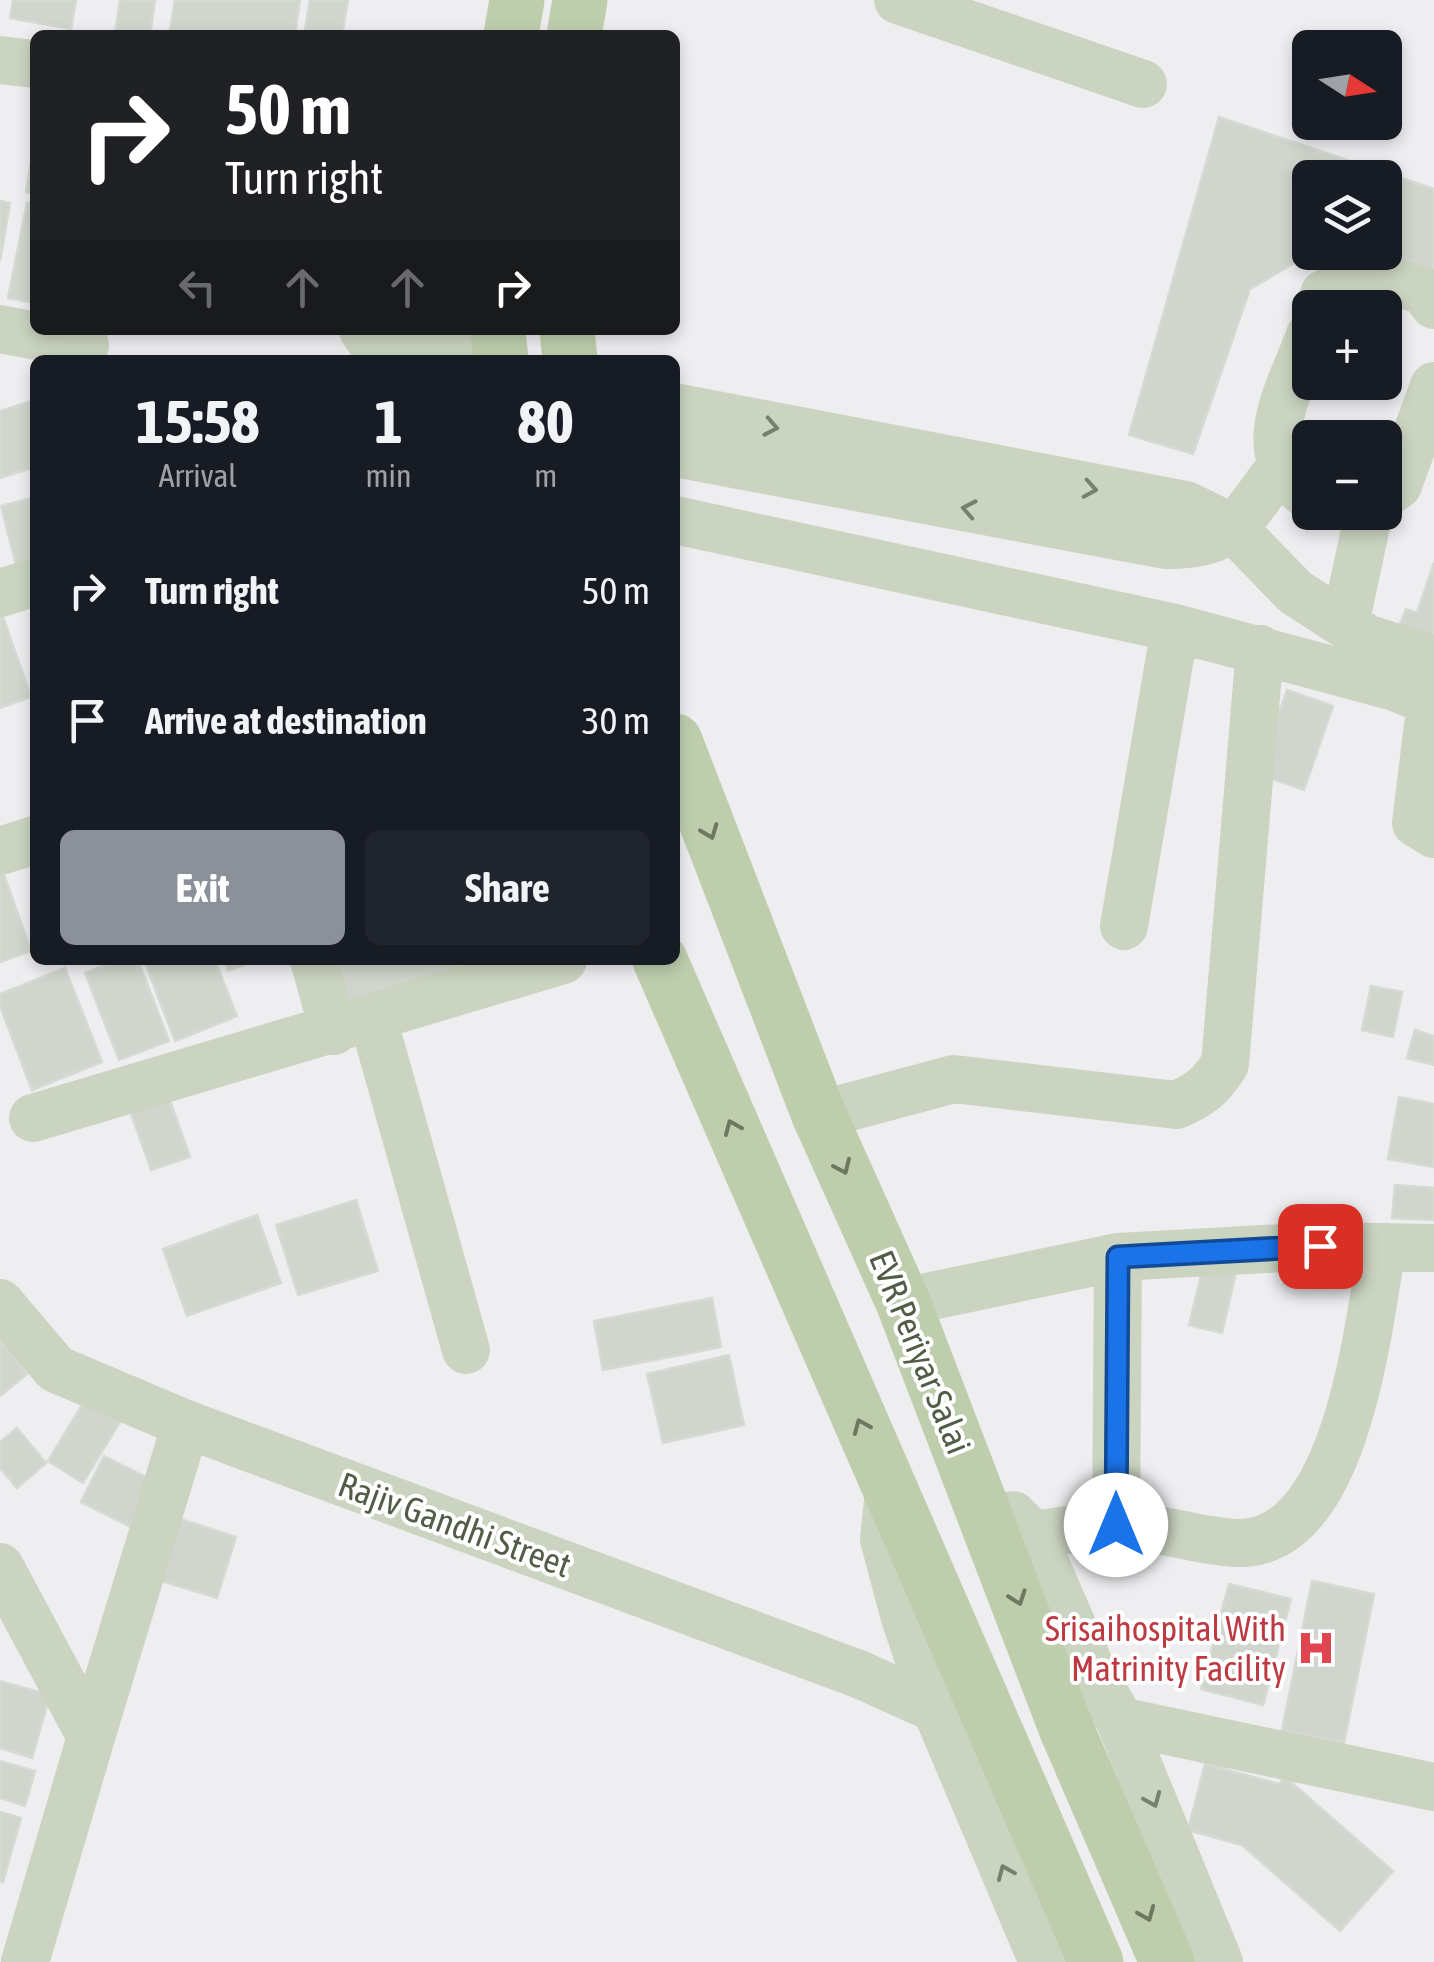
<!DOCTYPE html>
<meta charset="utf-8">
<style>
:root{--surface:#171b24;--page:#20242c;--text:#f1f3f6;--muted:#9ea1a6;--accent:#8c9099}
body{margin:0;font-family:"Asap Condensed",sans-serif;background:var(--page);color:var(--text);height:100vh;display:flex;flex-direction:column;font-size:38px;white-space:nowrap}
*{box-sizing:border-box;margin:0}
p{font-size:32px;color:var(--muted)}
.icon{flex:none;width:55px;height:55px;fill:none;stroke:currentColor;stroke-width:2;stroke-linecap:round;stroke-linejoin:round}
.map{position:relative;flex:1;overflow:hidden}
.sheet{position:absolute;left:30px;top:355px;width:650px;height:610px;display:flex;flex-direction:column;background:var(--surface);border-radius:15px;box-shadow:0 5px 15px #0003}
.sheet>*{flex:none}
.hud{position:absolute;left:30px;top:30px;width:650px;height:305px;border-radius:15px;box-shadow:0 5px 15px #0003;background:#202124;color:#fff;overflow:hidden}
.needle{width:65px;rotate:102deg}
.buttons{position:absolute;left:1292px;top:30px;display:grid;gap:20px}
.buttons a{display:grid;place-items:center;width:110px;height:110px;border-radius:15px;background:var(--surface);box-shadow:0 5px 15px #0003;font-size:50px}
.pin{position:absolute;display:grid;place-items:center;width:85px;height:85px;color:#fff;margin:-42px;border-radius:20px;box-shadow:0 5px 15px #0006}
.me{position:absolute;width:110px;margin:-55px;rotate:0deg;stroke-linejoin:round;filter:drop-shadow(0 0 8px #0008)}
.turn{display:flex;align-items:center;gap:35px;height:210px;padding:0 30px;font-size:45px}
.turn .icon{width:130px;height:130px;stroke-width:2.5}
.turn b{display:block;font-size:70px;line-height:85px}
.lanes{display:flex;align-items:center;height:95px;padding:0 30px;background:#0003;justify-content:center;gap:50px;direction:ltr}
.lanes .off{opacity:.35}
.eta{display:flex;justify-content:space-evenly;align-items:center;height:170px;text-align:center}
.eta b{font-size:60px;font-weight:700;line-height:70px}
.primary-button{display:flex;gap:20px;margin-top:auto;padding:20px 30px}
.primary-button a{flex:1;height:115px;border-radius:15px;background:var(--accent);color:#fff;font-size:40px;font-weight:700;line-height:115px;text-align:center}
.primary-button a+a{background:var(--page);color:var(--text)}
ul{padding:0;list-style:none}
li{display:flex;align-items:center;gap:30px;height:130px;padding:0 30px}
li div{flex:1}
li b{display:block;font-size:38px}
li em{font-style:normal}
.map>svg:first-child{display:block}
</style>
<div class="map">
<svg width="1434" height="1962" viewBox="0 0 1434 1962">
<rect width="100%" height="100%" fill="#eeeef1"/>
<!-- building -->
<path fill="#d0d6cd" stroke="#d5dad2" stroke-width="2.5" d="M 13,0 L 76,0 L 71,29 L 10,18 Z
M 120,0 L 155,0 L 150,35 L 115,35 Z
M 175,0 L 300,0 L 295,35 L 169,35 Z
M 310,0 L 348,0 L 342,35 L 304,35 Z
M 1219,117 L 1434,189 L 1434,270 L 1384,252 L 1385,178 L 1310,178 L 1310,232 L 1293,264 L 1250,289 L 1193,454 L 1129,435 Z
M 35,140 L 35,194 L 26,192 Z
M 0,201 L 10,203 L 0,261 Z
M 27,203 L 35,204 L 35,303 L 8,298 Z
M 35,400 L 35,467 L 0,478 L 0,411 Z
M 35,497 L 35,568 L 18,573 L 1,506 Z
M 1434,563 L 1434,649 L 1395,636 L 1406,609 L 1417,613 Z
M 1,611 L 31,697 L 0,708 L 0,612 Z
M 1287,690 L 1333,706 L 1304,790 L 1258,774 Z
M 1,866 L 31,951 L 0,962 L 0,866 Z
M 117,960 L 138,960 L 169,1041 L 119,1060 L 85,973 Z
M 144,960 L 215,960 L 237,1016 L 175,1041 Z
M 224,960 L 257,960 L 228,971 Z
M 338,960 L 488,960 L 348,1000 Z
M 65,968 L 102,1062 L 32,1090 L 0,1006 L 0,994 Z
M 1371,986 L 1402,992 L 1393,1037 L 1362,1030 Z
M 1415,1030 L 1434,1036 L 1434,1065 L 1407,1058 Z
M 167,1092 L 190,1157 L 151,1170 L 128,1105 Z
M 1399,1097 L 1434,1104 L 1434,1167 L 1388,1159 Z
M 1395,1185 L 1434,1188 L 1434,1220 L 1392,1218 Z
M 356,1200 L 378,1271 L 298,1295 L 276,1225 Z
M 257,1215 L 281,1283 L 187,1316 L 163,1249 Z
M 1204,1264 L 1236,1273 L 1222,1333 L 1189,1325 Z
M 712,1298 L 721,1347 L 603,1370 L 594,1321 Z
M 0,1340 L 27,1374 L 0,1396 Z
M 729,1355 L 744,1425 L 663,1443 L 647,1374 Z
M 88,1395 L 123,1417 L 83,1483 L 48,1461 Z
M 17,1428 L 46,1463 L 17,1488 L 0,1468 L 0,1442 Z
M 104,1456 L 154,1481 L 131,1527 L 81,1502 Z
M 180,1519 L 236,1537 L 217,1598 L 161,1581 Z
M 1312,1581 L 1374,1594 L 1344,1743 L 1282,1730 Z
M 1229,1584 L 1291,1599 L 1263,1705 L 1201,1689 Z
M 0,1681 L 50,1695 L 32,1758 L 0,1748 Z
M 0,1761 L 35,1771 L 25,1806 L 0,1798 Z
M 1205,1764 L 1279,1784 L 1285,1777 L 1393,1871 L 1340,1931 L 1242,1845 L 1188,1830 Z
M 0,1812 L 21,1818 L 3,1882 L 0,1881 Z"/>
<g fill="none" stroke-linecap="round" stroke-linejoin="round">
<!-- minor -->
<path stroke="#cbd4c1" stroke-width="48" d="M 898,0 L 1143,84
M 0,60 L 35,64
M 1320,308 L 1324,294 L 1363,271 L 1424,291 L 1434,305
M 0,329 L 85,345
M 363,330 L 372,343 L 389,348 L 500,348
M 1310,335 C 1290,391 1248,454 1310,497
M 675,407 L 1186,505 L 1233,528 L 1295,592 L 1366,638 L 1434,660
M 675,453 L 1165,545 C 1235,546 1240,519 1280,468
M 1385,494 L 1398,485 L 1434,386
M 675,520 L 1175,628 L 1395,687 L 1434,703
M 0,593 L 35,582
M 1345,624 L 1369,512
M 1431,701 L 1416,823 L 1434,834
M 0,851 L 35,840
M 1124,926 L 1175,628
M 314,960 L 334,1031
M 373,1019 L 466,1350
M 819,1115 L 954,1079 L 1176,1105 C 1200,1095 1211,1086 1225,1064 L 1260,649
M 33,1118 L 563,960
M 903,1302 L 1118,1257 L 1320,1246 L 1434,1248
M 0,1303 L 56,1369 L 186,1424 L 861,1675 L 936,1709
M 889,1491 L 884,1539 L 905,1618 L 936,1709 L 1043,1962
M 1013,1515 L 1033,1535 L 1091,1669 L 1120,1721 L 1219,1962
M 1116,1525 L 1118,1257
M 1033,1535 C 1060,1532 1090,1524 1117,1525 C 1158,1526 1198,1542 1238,1543 C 1347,1545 1368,1326 1382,1248
M 0,1567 L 91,1737 L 25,1962
M 1120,1721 L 1434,1787
M 91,1737 L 186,1424"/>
<!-- major -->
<path stroke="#becead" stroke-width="55" d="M 511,35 L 517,0
M 574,35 L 580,0
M 498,330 L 501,360
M 567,330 L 570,360
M 675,741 L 819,1115 L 903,1302 L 1066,1728 L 1167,1962
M 660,960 L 1096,1962"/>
</g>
<!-- one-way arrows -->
<defs><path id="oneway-chevron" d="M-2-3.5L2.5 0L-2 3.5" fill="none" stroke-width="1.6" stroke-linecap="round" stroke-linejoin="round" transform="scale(2.5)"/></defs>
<g stroke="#76806b">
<use href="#oneway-chevron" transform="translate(771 427) rotate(11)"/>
<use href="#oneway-chevron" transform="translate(1090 489) rotate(10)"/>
<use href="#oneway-chevron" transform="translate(969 509) rotate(-169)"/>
<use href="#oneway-chevron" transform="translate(1153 1800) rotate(67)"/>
<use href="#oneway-chevron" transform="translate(1005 1872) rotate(-113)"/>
</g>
<g stroke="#6d7860">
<use href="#oneway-chevron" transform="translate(710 832) rotate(69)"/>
<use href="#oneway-chevron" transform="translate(732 1127) rotate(-113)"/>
<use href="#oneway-chevron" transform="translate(843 1167) rotate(66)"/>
<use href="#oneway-chevron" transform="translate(861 1426) rotate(-113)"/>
<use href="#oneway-chevron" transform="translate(1018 1598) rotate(70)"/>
<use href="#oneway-chevron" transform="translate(1147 1914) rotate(67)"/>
</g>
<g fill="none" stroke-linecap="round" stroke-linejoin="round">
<!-- route casing -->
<g stroke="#114b97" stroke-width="25">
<path id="route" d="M 1116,1525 L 1118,1257 L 1320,1246"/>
</g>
<!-- route -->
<use href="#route" stroke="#1a73e8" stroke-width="18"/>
</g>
<!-- icons -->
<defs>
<g id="hospital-bare" transform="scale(3)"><path d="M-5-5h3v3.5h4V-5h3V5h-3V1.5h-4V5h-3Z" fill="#e0444e" stroke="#fff" stroke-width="2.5" paint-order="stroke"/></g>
</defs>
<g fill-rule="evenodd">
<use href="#hospital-bare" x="1316" y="1648"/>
</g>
<g text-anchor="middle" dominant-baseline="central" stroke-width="8" stroke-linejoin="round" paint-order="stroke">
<!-- street labels -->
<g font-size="35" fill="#525c46" stroke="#fff">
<text transform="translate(921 1352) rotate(68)">EVR Periyar Salai</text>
<text transform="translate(455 1524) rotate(20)">Rajiv Gandhi Street</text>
</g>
<!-- health labels -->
<g font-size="35" fill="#be3a42" stroke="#fff" text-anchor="end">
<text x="1286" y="1628">Srisaihospital With<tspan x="1286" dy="40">Matrinity Facility</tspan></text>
</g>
</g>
</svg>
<div class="buttons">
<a><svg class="needle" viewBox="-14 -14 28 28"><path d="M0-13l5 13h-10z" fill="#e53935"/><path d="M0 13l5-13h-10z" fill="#9ea1a6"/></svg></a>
<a><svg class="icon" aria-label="layers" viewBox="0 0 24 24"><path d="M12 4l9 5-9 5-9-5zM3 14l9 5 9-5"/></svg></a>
<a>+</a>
<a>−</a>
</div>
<div class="pin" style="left:1320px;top:1246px;background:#d93025"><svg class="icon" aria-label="arrive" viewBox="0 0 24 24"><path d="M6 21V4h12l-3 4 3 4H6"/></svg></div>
<svg class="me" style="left:1116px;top:1525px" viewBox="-20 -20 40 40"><circle r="19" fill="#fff"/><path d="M0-13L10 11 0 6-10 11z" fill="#1a73e8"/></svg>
<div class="hud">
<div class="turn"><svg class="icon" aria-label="right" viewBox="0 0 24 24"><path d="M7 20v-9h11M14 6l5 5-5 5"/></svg><div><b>50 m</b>Turn right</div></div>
<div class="lanes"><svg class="icon off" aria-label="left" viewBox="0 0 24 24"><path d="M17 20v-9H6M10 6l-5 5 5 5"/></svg><svg class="icon off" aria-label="ahead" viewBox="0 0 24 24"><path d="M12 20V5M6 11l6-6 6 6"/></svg><svg class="icon off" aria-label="ahead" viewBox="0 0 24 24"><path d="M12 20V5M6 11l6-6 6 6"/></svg><svg class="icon" aria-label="right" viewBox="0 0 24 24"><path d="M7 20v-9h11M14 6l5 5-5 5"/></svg></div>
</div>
<section class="sheet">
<div class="eta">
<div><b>15:58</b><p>Arrival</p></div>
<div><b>1</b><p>min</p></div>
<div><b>80</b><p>m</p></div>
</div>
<ul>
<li><svg class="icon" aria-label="right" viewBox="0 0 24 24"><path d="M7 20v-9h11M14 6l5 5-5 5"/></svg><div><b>Turn right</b></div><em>50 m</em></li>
<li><svg class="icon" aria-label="arrive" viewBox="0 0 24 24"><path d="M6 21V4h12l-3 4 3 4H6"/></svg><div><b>Arrive at destination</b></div><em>30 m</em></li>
</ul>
<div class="primary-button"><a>Exit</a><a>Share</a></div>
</section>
</div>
